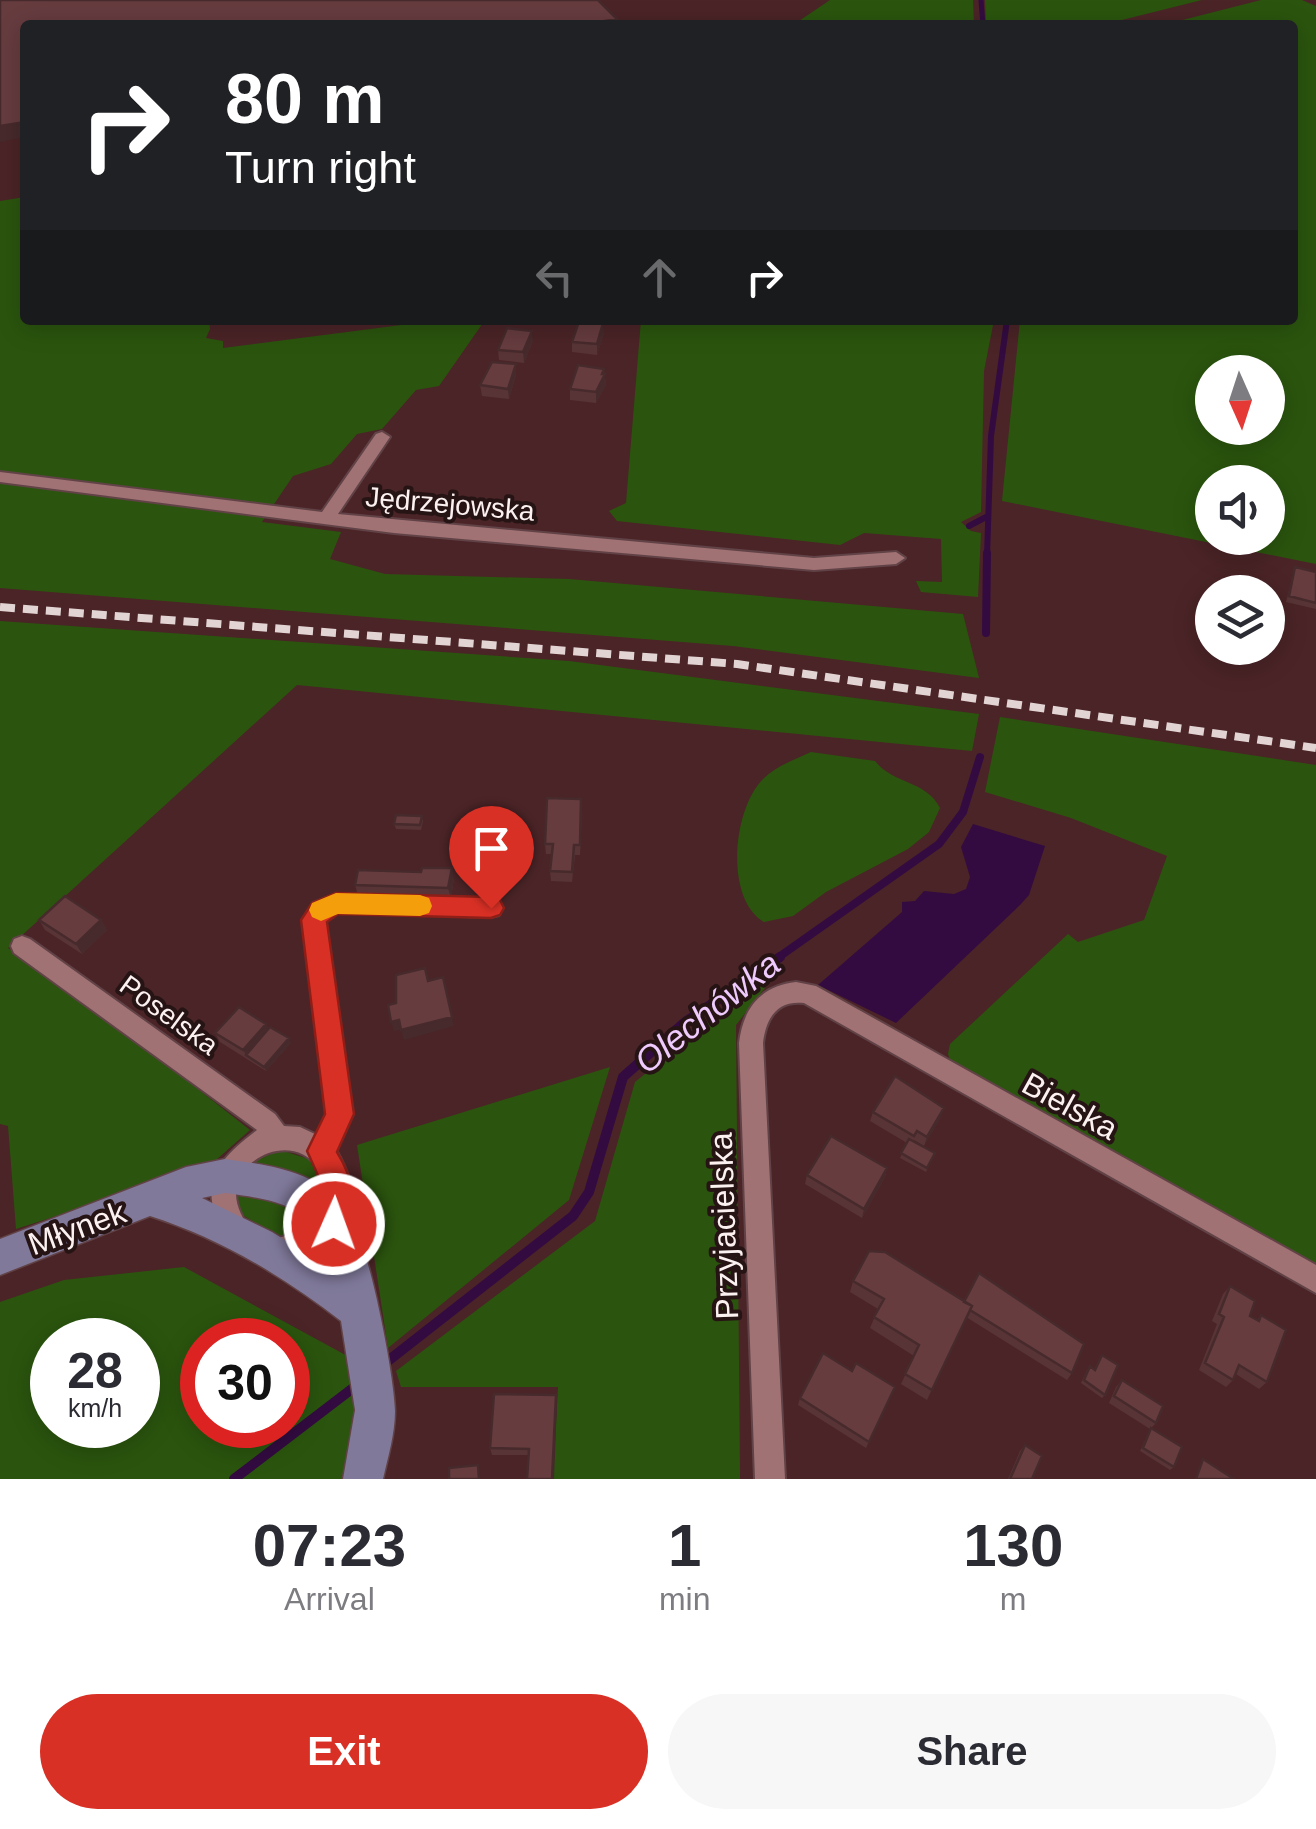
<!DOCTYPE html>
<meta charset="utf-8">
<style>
:root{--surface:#fff;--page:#f7f7f7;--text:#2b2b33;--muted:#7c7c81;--accent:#d93025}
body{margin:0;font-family:Helvetica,sans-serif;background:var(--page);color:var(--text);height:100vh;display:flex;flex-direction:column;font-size:38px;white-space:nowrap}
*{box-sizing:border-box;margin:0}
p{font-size:32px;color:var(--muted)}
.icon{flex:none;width:55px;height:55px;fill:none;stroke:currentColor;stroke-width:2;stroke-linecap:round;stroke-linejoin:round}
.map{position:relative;height:1479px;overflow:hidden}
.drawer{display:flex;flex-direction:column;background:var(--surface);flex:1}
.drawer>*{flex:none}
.banner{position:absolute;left:20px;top:20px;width:1278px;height:305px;border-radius:10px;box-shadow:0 5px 25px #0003;background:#202124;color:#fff;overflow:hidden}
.needle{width:65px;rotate:177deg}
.buttons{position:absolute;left:1195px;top:355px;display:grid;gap:20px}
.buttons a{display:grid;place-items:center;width:90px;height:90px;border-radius:50%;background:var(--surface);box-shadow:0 5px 25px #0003;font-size:50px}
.speed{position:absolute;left:30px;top:1318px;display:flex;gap:20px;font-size:50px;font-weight:700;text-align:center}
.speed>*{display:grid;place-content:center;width:130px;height:130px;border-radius:50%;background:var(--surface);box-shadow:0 5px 25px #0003;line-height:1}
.speed small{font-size:25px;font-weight:400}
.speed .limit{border:15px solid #d22;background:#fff;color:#111}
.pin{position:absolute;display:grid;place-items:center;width:85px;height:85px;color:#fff;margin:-102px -42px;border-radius:50% 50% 50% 0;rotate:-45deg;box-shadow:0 0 10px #0007}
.pin .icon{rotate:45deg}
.me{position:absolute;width:110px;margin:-55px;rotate:2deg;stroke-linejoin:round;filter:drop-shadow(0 0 8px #0008)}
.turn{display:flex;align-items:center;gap:35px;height:210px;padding:0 40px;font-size:45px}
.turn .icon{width:130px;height:130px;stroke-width:2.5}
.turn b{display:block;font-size:70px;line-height:85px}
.lanes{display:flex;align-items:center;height:95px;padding:0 40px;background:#0003;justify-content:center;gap:50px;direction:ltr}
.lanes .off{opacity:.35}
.eta{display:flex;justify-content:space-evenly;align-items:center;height:170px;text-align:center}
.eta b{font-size:60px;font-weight:800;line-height:70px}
.cta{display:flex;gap:20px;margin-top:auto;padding:20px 40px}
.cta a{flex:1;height:115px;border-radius:60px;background:var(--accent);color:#fff;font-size:40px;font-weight:800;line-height:115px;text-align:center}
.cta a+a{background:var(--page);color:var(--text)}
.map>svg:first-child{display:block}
</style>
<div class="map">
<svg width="1316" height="1479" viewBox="0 0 1316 1479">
<rect width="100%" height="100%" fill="#4b2427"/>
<!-- green -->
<path fill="#2b550e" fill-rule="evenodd" d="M 830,0 L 973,0 L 974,25 L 793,25 Z
M 985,0 L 1202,0 L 1102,25 L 986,25 Z
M 1261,0 L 1302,0 L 1316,6 L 1316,564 L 1002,501 L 1020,320 L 1292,320 L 1292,25 L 1163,25 ZM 1212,372 L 1268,372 L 1268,428 L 1212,428 ZM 1212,482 L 1268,482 L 1268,538 L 1212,538 Z
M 25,197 L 25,320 L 209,320 L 210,329 L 206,338 L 223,341 L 223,348 L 440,320 L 485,320 L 439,386 L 416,390 L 382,429 L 357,434 L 331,464 L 293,476 L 262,522 L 341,532 L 330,559 L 385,574 L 569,579 L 963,614 L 979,678 L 733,646 L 0,588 L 0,201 Z
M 641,320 L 994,320 L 984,371 L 981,512 L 961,522 L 971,531 L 981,533 L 978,597 L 921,592 L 916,581 L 942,582 L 941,539 L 864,533 L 840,545 L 617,521 L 609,511 L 626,503 Z
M 0,621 L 569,661 L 979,714 L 972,751 L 297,685 L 8,948 L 105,1016 L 250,1130 L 216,1160 L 191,1173 L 16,1229 L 8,1126 L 0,1124 Z
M 1000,717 L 1316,765 L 1316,1268 L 954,1072 L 948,1054 L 950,1044 L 1068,934 L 1078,942 L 1144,920 L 1167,856 L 1071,818 L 985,792 Z
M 811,752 L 875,761 C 894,785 926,780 940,808 L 929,832 L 908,849 L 826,892 L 793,916 L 764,922 C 724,898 733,809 763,779 C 776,766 796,759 811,752 Z
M 759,982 L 765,988 L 736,1025 L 740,1479 L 553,1479 L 558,1387 L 401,1387 L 396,1371 L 595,1221 L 635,1082 Z
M 610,1067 L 569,1200 L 388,1348 L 357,1145 Z
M 280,1150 L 309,1159 L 331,1199 L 297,1173 L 251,1163 Z
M 236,1188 L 271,1194 L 316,1222 L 285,1240 L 244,1216 L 239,1211 Z
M 184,1267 L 351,1358 L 358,1420 L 343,1479 L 0,1479 L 0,1302 L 64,1280 ZM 52,1340 L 138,1340 L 138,1425 L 52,1425 ZM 202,1340 L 288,1340 L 288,1425 L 202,1425 Z"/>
<!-- water -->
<path fill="#330b41" d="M 973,824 L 1045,846 L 1029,895 L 1020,905 L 896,1023 L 818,985 L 902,912 L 902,902 L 915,901 L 924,891 L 954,894 L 966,889 L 970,877 L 961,847 Z"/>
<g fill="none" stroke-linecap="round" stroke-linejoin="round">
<!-- stream-far3 -->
<path stroke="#330b41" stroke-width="5" d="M 981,0 L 983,25"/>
<!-- stream-far2 -->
<path stroke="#330b41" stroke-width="6" d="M 969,526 L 988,516
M 987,556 L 991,436 L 1007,320"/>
<!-- stream-far1 -->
<path stroke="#330b41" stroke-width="8" d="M 986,633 L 987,553
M 776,959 L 939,844 L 963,812 L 980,757"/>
<!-- stream -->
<path stroke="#330b41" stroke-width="10" d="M 384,1364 L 573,1216 L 589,1192 L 623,1077 L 684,1023 L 780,957
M 234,1479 L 357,1385"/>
<!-- street casing -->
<g stroke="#614246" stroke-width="4">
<path id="street" d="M 382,432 L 390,437 L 338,514 L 814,558 L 896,552 L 905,558 L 896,564 L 814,570 L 394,533 L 0,482 L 0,472 L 322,512 L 376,434 Z
M 336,894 L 491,899 L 499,901 L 502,908 L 499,915 L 491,917 L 338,912 L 325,922 L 351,1114 L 336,1150 C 348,1171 363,1210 353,1233 L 340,1235 L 328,1247 L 302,1260 L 274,1265 L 265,1261 L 261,1252 L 265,1243 C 296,1230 306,1237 328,1206 C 327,1194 326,1179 318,1168 C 295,1133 238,1154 236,1194 C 236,1208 244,1218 249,1231 L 245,1240 L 236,1244 L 227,1240 C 196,1186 214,1163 257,1130 L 14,953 L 11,946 L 14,939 L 22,936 L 30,939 L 275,1114 L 284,1126 L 300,1127 L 317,1135 L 327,1114 L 303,920 L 313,903 Z
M 796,982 L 816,986 L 1316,1265 L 1316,1293 L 804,1003 C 777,1000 766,1018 763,1043 L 785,1479 L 755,1479 L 739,1043 C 743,1009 760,986 796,982 Z"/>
</g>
<!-- secondary casing -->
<g stroke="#614246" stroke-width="3">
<path id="secondary" d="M 225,1159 C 268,1165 313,1170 344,1205 C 367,1231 394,1373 395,1411 C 395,1434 388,1457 383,1479 L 343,1479 L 355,1410 L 341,1321 C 283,1276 219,1238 150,1216 L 0,1275 L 0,1239 L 186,1167 ZM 225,1193 C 279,1200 322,1207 333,1270 L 272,1232 L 202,1198 Z"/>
</g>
<!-- street -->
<use href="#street" fill="#a17274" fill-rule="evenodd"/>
<!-- secondary -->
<use href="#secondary" fill="#80799a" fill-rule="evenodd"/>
<!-- rail -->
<path stroke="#e3d4d4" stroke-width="8" stroke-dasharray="15 8" stroke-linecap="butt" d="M 0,607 L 737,664 L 1316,748"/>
</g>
<!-- wall -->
<path fill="#583436" d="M 604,333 L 597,355 L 572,352 L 572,342 Z
M 533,341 L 524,363 L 499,360 L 498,350 Z
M 604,369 L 606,385 L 596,403 L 570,400 L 570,389 Z
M 516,375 L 509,399 L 482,396 L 480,385 Z
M 1295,567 L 1316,572 L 1316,609 L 1286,602 Z
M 582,810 L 580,855 L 575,855 L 572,882 L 551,881 L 550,871 L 551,854 L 546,854 L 545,844 Z
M 422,816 L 423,821 L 421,830 L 396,829 L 394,824 Z
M 454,878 L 451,898 L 358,895 L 355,885 Z
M 39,920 L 101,920 L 107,930 L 82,954 L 45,930 Z
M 266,1024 L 268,1029 L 291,1043 L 266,1071 L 220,1042 L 215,1033 Z
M 873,1112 L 941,1117 L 924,1146 L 914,1140 L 913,1141 L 935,1153 L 926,1172 L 900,1158 L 907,1143 L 870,1121 Z
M 887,1168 L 885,1177 L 862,1218 L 805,1184 L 807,1175 Z
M 885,1252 L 1072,1373 L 1067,1380 L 966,1317 L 927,1400 L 901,1384 L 914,1356 L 870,1328 L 878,1309 L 850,1292 L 853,1281 Z
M 1230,1286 L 1250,1316 L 1257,1320 L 1261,1315 L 1267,1382 L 1259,1389 L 1236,1374 L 1233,1380 L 1226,1387 L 1199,1370 L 1217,1324 L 1212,1321 L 1223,1294 Z
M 1102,1355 L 1105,1395 L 1102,1398 L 1081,1383 L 1087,1370 L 1090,1366 L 1094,1369 Z
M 852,1371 L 895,1387 L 866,1448 L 798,1405 L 800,1398 Z
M 1122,1380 L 1156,1423 L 1151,1428 L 1174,1467 L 1170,1470 L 1140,1451 L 1150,1429 L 1109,1403 L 1116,1387 Z
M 557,1402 L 529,1455 L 492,1455 L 490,1448 Z
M 1025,1445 L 1032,1479 L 1008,1479 L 1020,1451 Z"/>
<!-- shaded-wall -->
<path fill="#472a2c" d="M 617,19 L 617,25 L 580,25 Z
M 25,122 L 25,137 L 0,142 L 0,126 Z
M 603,323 L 604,333 L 597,355 L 597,344 Z
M 532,331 L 533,341 L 524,363 L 523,352 Z
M 516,364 L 516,375 L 509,399 L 508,389 Z
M 604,369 L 606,385 L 596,403 L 596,392 Z
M 452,868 L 454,878 L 451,898 L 448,888 Z
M 101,920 L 107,930 L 82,954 L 76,944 Z
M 452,1017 L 454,1026 L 404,1040 L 401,1030 Z
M 399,1020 L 402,1029 L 394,1031 L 391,1022 Z
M 266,1024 L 270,1034 L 246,1055 L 243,1050 Z
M 289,1038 L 291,1043 L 266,1071 L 264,1067 Z
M 944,1108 L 941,1117 L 924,1146 L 927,1137 Z
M 887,1168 L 885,1177 L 862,1218 L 864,1209 Z
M 556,1395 L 557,1402 L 554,1479 L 552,1479 Z"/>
<!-- building -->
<path fill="#663c3f" stroke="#472a2c" stroke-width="2.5" d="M 0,0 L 598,0 L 617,19 L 580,25 L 25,25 L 25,122 L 0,126 Z
M 579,321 L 603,323 L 597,344 L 572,342 Z
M 507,328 L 532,331 L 523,352 L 498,350 Z
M 492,362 L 516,364 L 508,389 L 480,385 Z
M 578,365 L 604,369 L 602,374 L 605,374 L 596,392 L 570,389 Z
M 1295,567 L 1316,572 L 1316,603 L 1289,596 Z
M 547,798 L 581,799 L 580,845 L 574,845 L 572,872 L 550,871 L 553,844 L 545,844 Z
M 396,815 L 422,816 L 420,825 L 394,824 Z
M 422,868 L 452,868 L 448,888 L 355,885 L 358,870 L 421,872 Z
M 65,896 L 101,920 L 76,944 L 39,920 Z
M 425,968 L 428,981 L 443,977 L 452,1017 L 401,1030 L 399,1020 L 391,1022 L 388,1005 L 396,1003 L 396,975 Z
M 239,1007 L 266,1024 L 243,1050 L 215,1033 Z
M 270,1027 L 289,1038 L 264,1067 L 246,1055 Z
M 895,1076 L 944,1108 L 927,1137 L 917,1131 L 914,1136 L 873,1112 Z
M 831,1136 L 887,1168 L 864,1209 L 807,1175 Z
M 909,1139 L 935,1153 L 927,1168 L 901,1153 Z
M 869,1251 L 885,1252 L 972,1306 L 932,1390 L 905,1374 L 919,1345 L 874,1317 L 884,1299 L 853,1281 Z
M 979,1273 L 1084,1344 L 1072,1373 L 970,1310 L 972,1306 L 964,1302 Z
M 1230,1286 L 1255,1301 L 1250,1316 L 1259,1321 L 1261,1315 L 1286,1330 L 1267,1382 L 1239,1365 L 1233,1380 L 1205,1363 L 1224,1317 L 1219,1314 Z
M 823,1353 L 852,1371 L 856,1363 L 895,1387 L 869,1442 L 800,1398 Z
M 1102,1355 L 1118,1365 L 1105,1395 L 1084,1380 L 1090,1366 L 1095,1370 Z
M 1122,1380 L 1163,1406 L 1156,1423 L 1114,1396 Z
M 494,1394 L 556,1395 L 552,1479 L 527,1479 L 529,1449 L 490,1448 Z
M 1151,1428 L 1182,1447 L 1174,1467 L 1143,1448 Z
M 1025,1445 L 1042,1456 L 1032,1479 L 1010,1479 Z
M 1203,1459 L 1234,1479 L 1196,1479 Z
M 478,1465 L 479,1479 L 449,1479 L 449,1468 Z"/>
<!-- route -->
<path fill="#d93025" stroke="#8d1f18" stroke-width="2.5" d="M 336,893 L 491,897 L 500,900 L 504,908 L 500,915 L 491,918 L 338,914 L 327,922 L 354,1114 L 337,1152 C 355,1181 357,1203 344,1234 L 334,1238 L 323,1234 L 319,1224 C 330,1194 319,1178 307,1151 L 325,1114 L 301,920 L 312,903 Z"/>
<!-- slow -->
<path fill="#f59e0b" d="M 336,893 L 420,895 L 429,898 L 432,906 L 429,913 L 420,916 L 338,914 L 321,921 L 312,917 L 309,910 L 312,903 Z"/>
<g text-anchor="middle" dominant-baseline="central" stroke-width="8" stroke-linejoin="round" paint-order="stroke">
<!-- street labels -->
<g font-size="28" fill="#fcf1f1" stroke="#261415">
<text transform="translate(450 504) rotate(5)">Jędrzejowska</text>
<text transform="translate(169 1015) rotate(36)">Poselska</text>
</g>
<!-- near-street labels -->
<g font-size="32" fill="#fcf1f1" stroke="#261415">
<text transform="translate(1070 1106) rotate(29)">Bielska</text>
<text transform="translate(724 1226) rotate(-92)">Przyjacielska</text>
<text transform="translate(77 1228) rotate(-20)">Młynek</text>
</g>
<!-- near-water labels -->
<g font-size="35" font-style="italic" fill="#eecafd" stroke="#261415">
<text transform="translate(707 1012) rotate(-38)">Olechówka</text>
</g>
</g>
</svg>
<div class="buttons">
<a><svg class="needle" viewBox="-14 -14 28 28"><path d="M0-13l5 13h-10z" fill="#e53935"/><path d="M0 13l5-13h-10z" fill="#7c7c81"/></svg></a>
<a><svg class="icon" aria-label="sound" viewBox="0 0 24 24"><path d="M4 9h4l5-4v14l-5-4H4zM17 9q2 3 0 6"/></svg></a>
<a><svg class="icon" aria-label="layers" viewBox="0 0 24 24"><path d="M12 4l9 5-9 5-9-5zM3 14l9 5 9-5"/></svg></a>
</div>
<div class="speed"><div>28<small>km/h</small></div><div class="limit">30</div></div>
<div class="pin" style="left:491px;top:908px;background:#d93025"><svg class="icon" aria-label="arrive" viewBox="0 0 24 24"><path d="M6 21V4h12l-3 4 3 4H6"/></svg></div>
<svg class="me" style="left:334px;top:1224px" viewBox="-20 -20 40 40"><circle r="17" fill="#d93025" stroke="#fff" stroke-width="3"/><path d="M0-11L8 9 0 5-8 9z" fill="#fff"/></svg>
<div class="banner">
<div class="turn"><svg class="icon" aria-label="right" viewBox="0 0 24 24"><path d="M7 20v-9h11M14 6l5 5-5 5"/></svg><div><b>80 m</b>Turn right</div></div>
<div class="lanes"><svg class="icon off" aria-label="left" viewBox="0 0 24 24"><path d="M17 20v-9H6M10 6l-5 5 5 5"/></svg><svg class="icon off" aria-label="ahead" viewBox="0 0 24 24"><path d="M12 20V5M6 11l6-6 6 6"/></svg><svg class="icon" aria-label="right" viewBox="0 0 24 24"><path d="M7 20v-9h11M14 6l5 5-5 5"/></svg></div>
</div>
</div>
<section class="drawer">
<div class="eta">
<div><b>07:23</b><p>Arrival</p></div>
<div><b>1</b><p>min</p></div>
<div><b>130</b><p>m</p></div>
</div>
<div class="cta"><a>Exit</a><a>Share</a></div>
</section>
